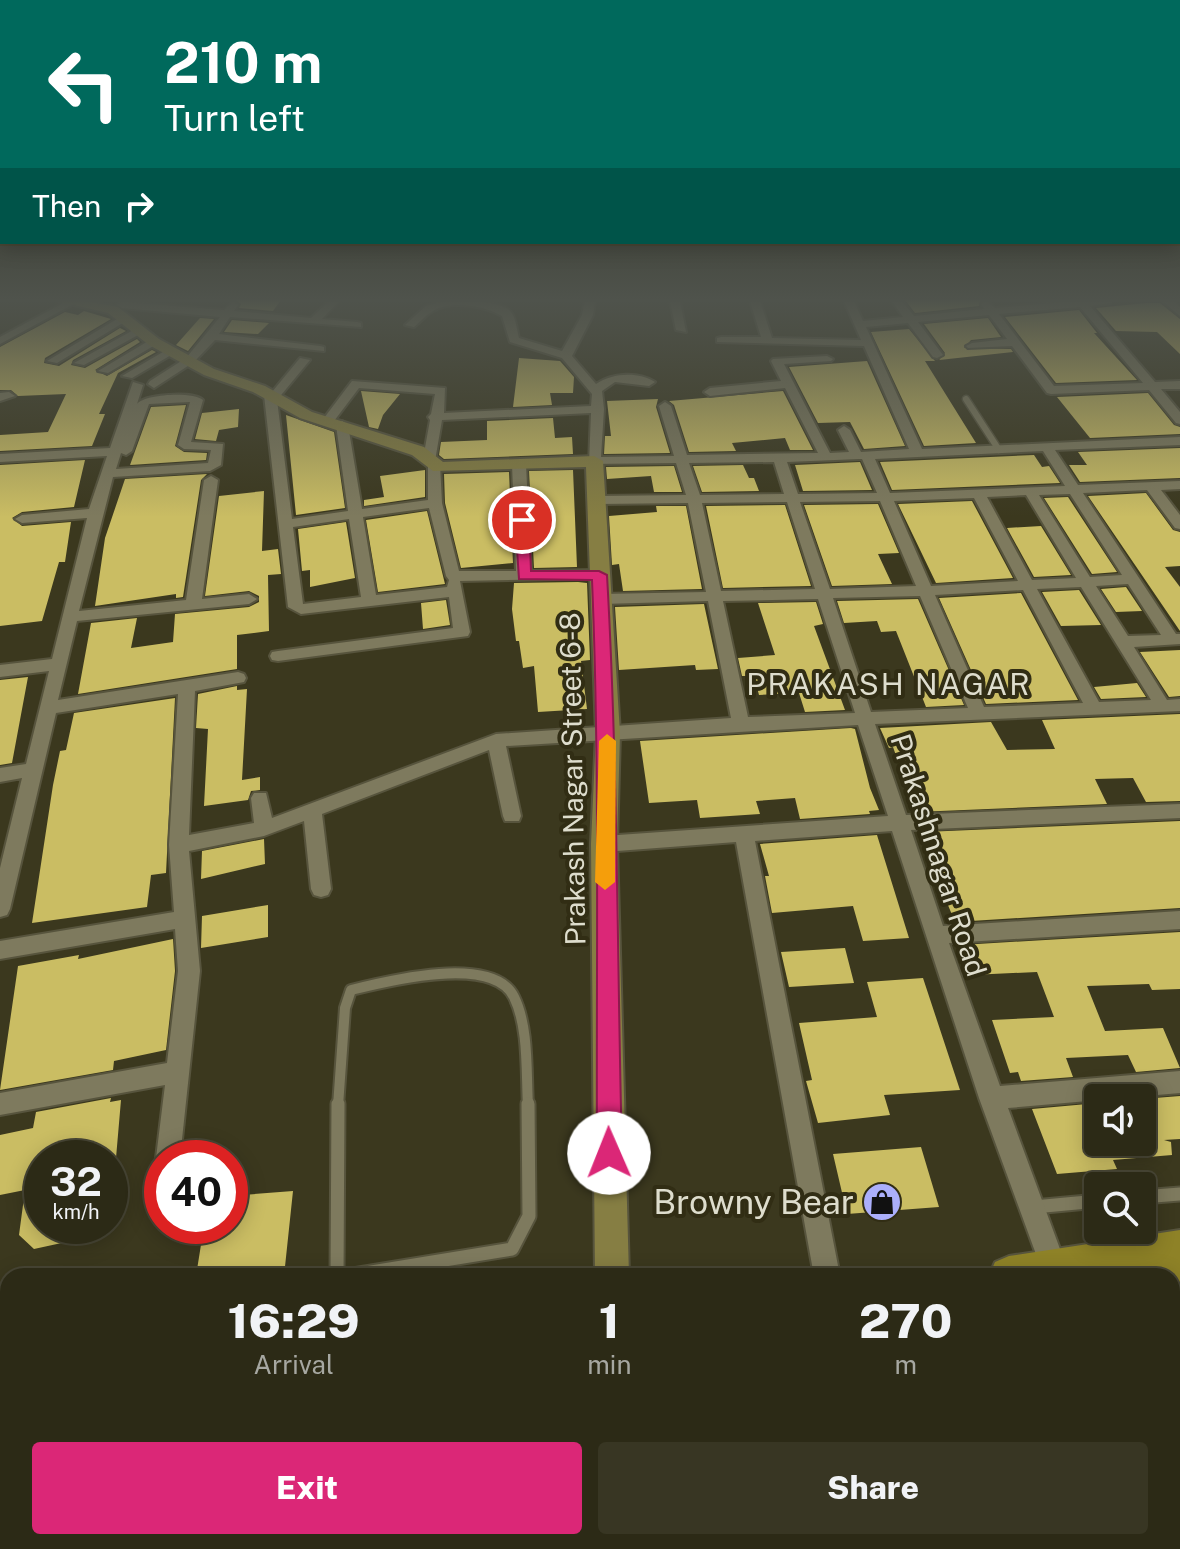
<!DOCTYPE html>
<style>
:root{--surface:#2c2a16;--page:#383623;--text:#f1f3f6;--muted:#a6a7a1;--line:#484635;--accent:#db2777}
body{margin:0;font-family:"Public Sans",sans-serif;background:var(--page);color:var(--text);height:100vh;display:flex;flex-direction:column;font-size:30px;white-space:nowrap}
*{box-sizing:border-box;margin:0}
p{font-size:26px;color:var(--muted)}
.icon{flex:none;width:44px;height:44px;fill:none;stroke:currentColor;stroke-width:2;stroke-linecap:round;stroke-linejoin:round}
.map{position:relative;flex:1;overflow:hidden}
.drawer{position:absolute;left:0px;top:1268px;width:1180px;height:282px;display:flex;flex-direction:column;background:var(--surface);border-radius:24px 24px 0 0;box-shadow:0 4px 20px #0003,0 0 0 2px var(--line)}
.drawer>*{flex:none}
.top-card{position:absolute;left:0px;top:0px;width:1180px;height:244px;box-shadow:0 4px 20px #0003,0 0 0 2px var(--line);background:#00695c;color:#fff;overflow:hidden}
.fabs{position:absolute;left:1084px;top:1084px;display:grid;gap:16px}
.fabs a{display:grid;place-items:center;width:72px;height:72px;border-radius:8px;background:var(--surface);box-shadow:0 4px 20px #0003,0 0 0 2px var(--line);font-size:40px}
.speed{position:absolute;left:24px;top:1140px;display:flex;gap:16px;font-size:40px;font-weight:700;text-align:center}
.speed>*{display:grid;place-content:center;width:104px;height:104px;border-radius:50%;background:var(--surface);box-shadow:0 4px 20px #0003,0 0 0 2px var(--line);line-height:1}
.speed small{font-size:20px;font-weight:400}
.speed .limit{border:12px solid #d22;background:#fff;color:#111}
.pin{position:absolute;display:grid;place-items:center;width:68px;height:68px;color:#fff;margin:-34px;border:4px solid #fff;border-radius:50%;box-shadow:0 2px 8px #0007}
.me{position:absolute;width:88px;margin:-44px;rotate:359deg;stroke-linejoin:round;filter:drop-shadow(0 0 6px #0008)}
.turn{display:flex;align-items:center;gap:28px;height:168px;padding:0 32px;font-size:36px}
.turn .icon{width:104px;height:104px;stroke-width:2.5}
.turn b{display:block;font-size:56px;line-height:68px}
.then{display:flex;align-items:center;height:76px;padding:0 32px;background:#0003;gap:16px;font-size:30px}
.eta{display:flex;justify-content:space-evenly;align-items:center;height:136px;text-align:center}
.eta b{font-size:48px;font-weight:800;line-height:56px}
.action{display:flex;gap:16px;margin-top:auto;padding:16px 32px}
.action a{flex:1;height:92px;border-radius:8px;background:var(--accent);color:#fff;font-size:32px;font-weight:800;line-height:92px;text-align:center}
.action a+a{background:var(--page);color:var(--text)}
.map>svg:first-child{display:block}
</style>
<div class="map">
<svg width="1180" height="1549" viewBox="0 0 1180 1549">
<rect width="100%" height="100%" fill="#3b381e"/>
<!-- building -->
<path fill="#cabd63" d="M 236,300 L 281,300 L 273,311 L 239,308 L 241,304 Z
M 905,300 L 981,300 L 979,306 L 915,313 Z
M 1146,303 L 1160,303 L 1180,319 L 1180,354 L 1157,332 L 1116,331 L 1096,308 Z
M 1079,310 L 1097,333 L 1094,333 L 1137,380 L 1056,383 L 1005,317 Z
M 84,311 L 111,319 L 45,358 L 44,363 L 59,366 L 120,328 L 126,331 L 73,360 L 71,365 L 85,368 L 137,339 L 140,342 L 95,370 L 107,376 L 152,350 L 156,352 L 118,373 L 99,414 L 105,414 L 92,446 L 0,451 L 0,435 L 48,432 L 66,394 L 18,396 L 11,390 L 0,390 L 0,347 L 65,312 L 78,315 Z
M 200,318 L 214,319 L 188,351 L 176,345 Z
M 988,318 L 1001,337 L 971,340 L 964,348 L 1011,349 L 1013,352 L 939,360 L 945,353 L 924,324 Z
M 232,320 L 269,323 L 258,334 L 224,332 Z
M 909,329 L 935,361 L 925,361 L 976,443 L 924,446 L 871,332 Z
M 519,358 L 560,361 L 574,377 L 573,393 L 550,393 L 552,405 L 513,407 Z
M 867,361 L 905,446 L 864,449 L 850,422 L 818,423 L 789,367 Z
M 361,391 L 400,394 L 383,415 L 378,429 L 369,427 Z
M 783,391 L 813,450 L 790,450 L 785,438 L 732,443 L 736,451 L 689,452 L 674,405 L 669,401 Z
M 1148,393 L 1174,425 L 1180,427 L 1180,434 L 1090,438 L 1057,397 Z
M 658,399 L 656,407 L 670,453 L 604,454 L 605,436 L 611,436 L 607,401 Z
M 186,405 L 175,446 L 184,452 L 207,453 L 206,460 L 130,465 L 151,407 Z
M 239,409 L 238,427 L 219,430 L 216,441 L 195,439 L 202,413 Z
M 286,415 L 334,432 L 345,508 L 296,515 Z
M 553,418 L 555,438 L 572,437 L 573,454 L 444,459 L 439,455 L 441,442 L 487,440 L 487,421 Z
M 1180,448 L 1180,478 L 1080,482 L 1069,465 L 1087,465 L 1078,452 Z
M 1034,455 L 1042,467 L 1049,466 L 1060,483 L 892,490 L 880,462 Z
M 85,460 L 74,507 L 22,512 L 12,518 L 22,526 L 71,522 L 65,562 L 59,562 L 42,621 L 0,626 L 0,465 Z
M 860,462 L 872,490 L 803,491 L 795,465 Z
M 743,465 L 749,478 L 754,478 L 759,491 L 702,492 L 693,466 Z
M 674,466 L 682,492 L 654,492 L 651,476 L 607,479 L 606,467 Z
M 425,470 L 425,497 L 364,506 L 364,500 L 384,497 L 380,476 Z
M 573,470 L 577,567 L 534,568 L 529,471 Z
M 509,472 L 513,563 L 461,568 L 445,503 L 444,474 Z
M 207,474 L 201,480 L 183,597 L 176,598 L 176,594 L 95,606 L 105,538 L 125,479 Z
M 264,491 L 262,551 L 278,549 L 281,574 L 268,575 L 269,631 L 237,635 L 237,669 L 78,694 L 91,623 L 137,618 L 131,648 L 173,642 L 175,614 L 249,607 L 259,602 L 259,596 L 249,591 L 205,596 L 219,496 Z
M 1146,493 L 1173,530 L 1180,532 L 1180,566 L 1165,567 L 1180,587 L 1180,631 L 1088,496 Z
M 1068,497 L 1117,572 L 1092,574 L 1044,498 Z
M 972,501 L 1013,578 L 936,583 L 898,504 Z
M 878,504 L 899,553 L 878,554 L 892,584 L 832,586 L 804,505 Z
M 785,505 L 811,586 L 723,588 L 706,506 Z
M 656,506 L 686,506 L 702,589 L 623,591 L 619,564 L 612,565 L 609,516 L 657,512 Z
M 427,511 L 445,584 L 378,592 L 366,520 Z
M 346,522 L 355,578 L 310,587 L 310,570 L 302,571 L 298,529 Z
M 1041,526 L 1071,575 L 1034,577 L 1007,528 Z
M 578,582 L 587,583 L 590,660 L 581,661 L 587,709 L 538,712 L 534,666 L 523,668 L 519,641 L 516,641 L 512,609 L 514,583 Z
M 1126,587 L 1142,611 L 1116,612 L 1101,589 Z
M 1079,590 L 1101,625 L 1061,626 L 1042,592 Z
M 1021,593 L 1078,700 L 986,704 L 939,598 Z
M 918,599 L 964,705 L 926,707 L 896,631 L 881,632 L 877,621 L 844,623 L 837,601 Z
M 446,600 L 450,625 L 423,629 L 421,603 Z
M 816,602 L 823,624 L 814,626 L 845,710 L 805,712 L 799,693 L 759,695 L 754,676 L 742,676 L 738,658 L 775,655 L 758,603 Z
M 704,604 L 718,669 L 696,670 L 695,665 L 619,670 L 615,607 Z
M 1180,650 L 1180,696 L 1169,697 L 1140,652 Z
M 28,677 L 12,763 L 0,765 L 0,680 Z
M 1137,683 L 1146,697 L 1101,699 L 1094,687 Z
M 237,686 L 237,690 L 247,689 L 242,780 L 260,777 L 260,790 L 251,791 L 248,800 L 204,806 L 208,729 L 196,728 L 198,694 Z
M 175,698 L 166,873 L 151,875 L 147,907 L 32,923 L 53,785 L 60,751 L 66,750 L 74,713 Z
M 1180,714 L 1180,801 L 1146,802 L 1133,778 L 1095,779 L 1107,804 L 916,812 L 893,747 L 889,748 L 880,728 L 991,722 L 1007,750 L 1055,749 L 1042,720 Z
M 851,728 L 855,729 L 870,788 L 879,810 L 869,811 L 870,814 L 800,819 L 795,798 L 756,801 L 760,814 L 700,818 L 697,800 L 649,803 L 640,741 Z
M 1180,821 L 1180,908 L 955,922 L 923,845 L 929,844 L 924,832 Z
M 877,835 L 909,938 L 863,941 L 853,906 L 772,913 L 765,876 L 769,876 L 760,844 Z
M 264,839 L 265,864 L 201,879 L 202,851 Z
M 268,905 L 268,937 L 201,948 L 202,916 Z
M 1180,932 L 1180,989 L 1152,990 L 1149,984 L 1087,986 L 1105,1031 L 1163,1028 L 1180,1068 L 1136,1072 L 1128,1055 L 1066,1058 L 1073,1077 L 1021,1081 L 1018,1072 L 1010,1073 L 992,1020 L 1054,1017 L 1037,972 L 971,975 L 961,945 Z
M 173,939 L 175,971 L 166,1050 L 114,1061 L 113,1070 L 0,1090 L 18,966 L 79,955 L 78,959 Z
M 845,948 L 854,983 L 789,987 L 781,952 Z
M 923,978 L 960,1090 L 884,1095 L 890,1115 L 818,1123 L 806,1081 L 812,1080 L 799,1023 L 877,1017 L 867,982 Z
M 1180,1096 L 1180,1139 L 1164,1140 L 1171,1142 L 1172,1155 L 1113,1160 L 1117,1169 L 1057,1174 L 1032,1109 L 1098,1103 L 1098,1142 L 1142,1142 L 1142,1099 Z
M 111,1098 L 110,1102 L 121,1100 L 116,1158 L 42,1158 L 42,1226 L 102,1226 L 103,1234 L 34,1249 L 19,1235 L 25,1190 L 0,1195 L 0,1135 L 33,1128 L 36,1112 Z
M 921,1147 L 939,1207 L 847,1214 L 833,1154 Z
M 293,1191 L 284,1276 L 196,1276 L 204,1226 L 230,1226 L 230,1196 Z"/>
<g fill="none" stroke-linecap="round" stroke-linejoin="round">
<!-- lane-far2 casing -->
<g stroke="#57543d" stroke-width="9">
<path id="lane-far2" d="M 966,399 L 999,450"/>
</g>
<!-- lane-far1 casing -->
<g stroke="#57543d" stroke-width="14">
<path id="lane-far1" d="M 338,1106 L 345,1008 L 351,990 C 387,981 493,954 514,997 C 529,1027 526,1073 528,1106"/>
</g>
<!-- lane casing -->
<g stroke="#57543d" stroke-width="17">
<path id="lane" d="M 1142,1197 L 1180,1194
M 1034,1207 L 1098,1201
M 337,1276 L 338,1104
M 347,1276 L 512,1249 L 529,1216 L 528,1104
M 1172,1383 L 1180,1382
M 558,1542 L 566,1549
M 375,1549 L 406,1542"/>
</g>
<!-- street casing -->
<g stroke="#57543d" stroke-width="4">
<path id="street" d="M 67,301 L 79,301 L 0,344 L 0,337 Z
M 329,301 L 339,301 L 322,319 L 357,322 L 361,323 L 361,327 L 230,317 L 219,334 L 320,346 L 324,347 L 324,351 L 215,340 L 194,362 L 154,388 L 148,384 L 150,381 L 186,358 L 220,317 L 122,308 L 117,305 L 122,302 L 224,310 L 233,302 L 238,305 L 234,311 L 311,318 Z
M 446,301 C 462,301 501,300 511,312 C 516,318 517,331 519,338 L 562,351 L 582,315 L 585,301 L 595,301 L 593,315 L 572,356 L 596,384 C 612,373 638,371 655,382 L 649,386 L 615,382 L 602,391 L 604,409 L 601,457 L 674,456 L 659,406 L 665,402 L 671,406 L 687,455 L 818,453 L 785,388 L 710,396 L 704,392 L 710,388 L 781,381 L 771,361 L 773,359 L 827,356 L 833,359 L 831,361 L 784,364 L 830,453 L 849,452 L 838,430 L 844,426 L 850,430 L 861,452 L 909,449 L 864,346 L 717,342 L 717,338 L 721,337 L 761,337 L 750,301 L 760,301 L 772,338 L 861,340 L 844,301 L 854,301 L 863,321 L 903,317 L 892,301 L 902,301 L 914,316 L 984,309 L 981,304 L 986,301 L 995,308 L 1076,301 L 1111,301 L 1110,303 L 1090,306 L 1155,382 L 1180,381 L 1180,389 L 1161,389 L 1180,412 L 1180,424 L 1176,423 L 1149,390 L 1051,394 L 1047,393 L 1012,346 L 968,348 L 966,346 L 972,343 L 1007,339 L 989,315 L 918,322 L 943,355 L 937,358 L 933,357 L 908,323 L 866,327 L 922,449 L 1180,437 L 1180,445 L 1055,450 L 1078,485 L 1180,481 L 1180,489 L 1161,490 L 1180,515 L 1180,529 L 1175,528 L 1147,490 L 1083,493 L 1176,634 L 1180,634 L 1180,644 L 1134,647 L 1167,700 L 1180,699 L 1180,711 L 875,724 L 906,815 L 1180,804 L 1180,818 L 911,830 L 943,926 L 1180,911 L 1180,929 L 949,943 L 1000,1086 L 1180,1071 L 1180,1093 L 1008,1108 L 1067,1268 L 1064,1276 L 1044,1276 L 1041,1268 L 979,1098 L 892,831 L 755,841 L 840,1276 L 814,1276 L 736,842 L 604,852 L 597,849 L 594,844 L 597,839 L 604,836 L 888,816 L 858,725 L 506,746 L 521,816 L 519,821 L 505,821 L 503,816 L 489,750 L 322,814 L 331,889 L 328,895 L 321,897 L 314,895 L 311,889 L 304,821 L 264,836 L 189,851 L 200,971 L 180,1158 L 162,1158 L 162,1168 L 156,1158 L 165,1085 L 0,1115 L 0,1093 L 167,1063 L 178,971 L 175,929 L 0,959 L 0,941 L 174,912 L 169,845 L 178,694 L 56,713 L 10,909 L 7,915 L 0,917 L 0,868 L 22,778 L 0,782 L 0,768 L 26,764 L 49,671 L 0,677 L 0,665 L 52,659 L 87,518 L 22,523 L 15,519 L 22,515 L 89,509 L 107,456 L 0,462 L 0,454 L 110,448 L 133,382 L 143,385 L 137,404 C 144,394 193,391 203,400 L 191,442 L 223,444 L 221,465 L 210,471 L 113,477 L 79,611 L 186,600 L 204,480 L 211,476 L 218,480 L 202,599 L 249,594 L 257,599 L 249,604 L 77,621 L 58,700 L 238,672 L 244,674 L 246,678 L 244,682 L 195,691 L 189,835 L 254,823 L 251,798 L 254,793 L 266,793 L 272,818 L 496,734 L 731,718 L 708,601 L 602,604 L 594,599 L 602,594 L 706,592 L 688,503 L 597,504 L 590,500 L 597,496 L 686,495 L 676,463 L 589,464 L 591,413 L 442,420 L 435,461 L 440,464 L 442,503 L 459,571 L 516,571 L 512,464 L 519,460 L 526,464 L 531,571 L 599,570 L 606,575 L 604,578 L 460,581 L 470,632 L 468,636 L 278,661 L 272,660 L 270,656 L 272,652 L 278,651 L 453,628 L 449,597 L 301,614 L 288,607 L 264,395 L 272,392 L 300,358 L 310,360 L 277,400 L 292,519 L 348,511 L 336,425 L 342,421 L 348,425 L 362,509 L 428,500 L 428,462 L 423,459 L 430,420 L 428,417 L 431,414 L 435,394 L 359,388 L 331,425 L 323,425 L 321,422 L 352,381 L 445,388 L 444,413 L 591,406 L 592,394 L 562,358 L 510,342 L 502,316 C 484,306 452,300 433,311 C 426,315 420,322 414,327 L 405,325 L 426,306 ZM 1080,307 L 1143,383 L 1054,386 L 999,314 ZM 190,402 L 178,445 L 184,449 L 211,450 L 208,463 L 116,469 L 121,453 L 126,455 L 132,451 L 149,404 ZM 1043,451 L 1065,486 L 890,493 L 875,459 ZM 859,459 L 862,459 L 877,493 L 798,494 L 787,462 ZM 774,462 L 784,494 L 700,495 L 689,463 ZM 1070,494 L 1122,575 L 1090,577 L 1039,495 ZM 1026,495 L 1076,578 L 1032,580 L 987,497 ZM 974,498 L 1018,581 L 931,586 L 894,501 ZM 880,501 L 916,586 L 830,589 L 800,502 ZM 787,502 L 815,589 L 721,591 L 702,503 ZM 429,508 L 446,576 L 449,580 L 447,587 L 376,595 L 363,517 ZM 349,519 L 361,597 L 303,604 L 293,527 ZM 1128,584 L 1161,635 L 1128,636 L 1096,586 ZM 1081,587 L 1151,700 L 1099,702 L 1037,589 ZM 1023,590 L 1083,703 L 984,707 L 935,595 ZM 920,596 L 968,708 L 871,712 L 833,598 ZM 818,599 L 855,713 L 748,717 L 723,601 Z
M 670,301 L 680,301 L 686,332 L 676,330 Z
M 1162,301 L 1173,301 L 1180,307 L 1180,316 Z
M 122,316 L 131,318 L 57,363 L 47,361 Z
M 137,328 L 147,330 L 84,365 L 74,363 Z
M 150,340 L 160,342 L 108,373 L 98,371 Z
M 168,349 L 178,351 L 132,378 L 122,376 Z
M 0,393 L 9,392 L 15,396 L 0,401 Z"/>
</g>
<!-- secondary casing -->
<g stroke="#57543d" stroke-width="4">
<path id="secondary" d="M 57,301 L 84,301 L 118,307 L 159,339 L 214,369 L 265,386 L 312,412 L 424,447 L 443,462 L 594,456 L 603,461 L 620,733 L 617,844 L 629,1276 L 595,1276 L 591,844 L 596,733 L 586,467 L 433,471 L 412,455 L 300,418 L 253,392 L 204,375 L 149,345 L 108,313 Z
M 1172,1519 L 1180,1522 L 1180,1549 L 1156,1549 L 1153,1542 L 1172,1542 Z
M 1080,1542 L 1120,1542 L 1123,1549 L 1083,1549 Z"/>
</g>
<!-- primary casing -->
<g stroke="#57543d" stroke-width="4">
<path id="primary" d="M 1180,1230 L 1180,1374 L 1172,1375 L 1172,1276 L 1157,1276 L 1159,1273 L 989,1276 L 995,1262 L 1009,1256 Z
M 8,1483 L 8,1529 L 0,1530 L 0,1484 Z
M 126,1542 L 194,1542 L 191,1549 L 124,1549 Z
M 258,1542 L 332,1542 L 329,1549 L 256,1549 Z"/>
</g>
<!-- lane-far2 -->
<use href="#lane-far2" stroke="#7e7a5e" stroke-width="6"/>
<!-- lane-far1 -->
<use href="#lane-far1" stroke="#7e7a5e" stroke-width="10"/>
<!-- lane -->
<use href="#lane" stroke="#7e7a5e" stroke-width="13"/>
<!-- street -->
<use href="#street" fill="#7e7a5e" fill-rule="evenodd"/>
<!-- secondary -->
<use href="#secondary" fill="#867e43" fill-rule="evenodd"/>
<!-- primary -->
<use href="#primary" fill="#8e8227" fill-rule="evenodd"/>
<!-- rail -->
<path stroke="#b8b7a5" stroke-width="9" stroke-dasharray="21 21" stroke-linecap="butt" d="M 1172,1388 L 1180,1388
M 1172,1425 L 1180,1425
M 364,1549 L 395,1542
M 554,1549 L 584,1542"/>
</g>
<!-- sky -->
<linearGradient id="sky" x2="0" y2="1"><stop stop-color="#201f10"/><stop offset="0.58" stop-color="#4f534c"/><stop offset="1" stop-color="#4f534c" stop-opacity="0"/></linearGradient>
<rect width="1180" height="517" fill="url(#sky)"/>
<!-- route -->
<path fill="#db2777" stroke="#8e194d" stroke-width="2" d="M 522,515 L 529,520 L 531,571 L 599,571 L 607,575 C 618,767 617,960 622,1153 L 618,1161 L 609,1165 L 601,1161 L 597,1153 C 596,962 600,771 592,580 L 519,579 L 515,520 Z"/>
<!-- slow -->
<path fill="#f59e0b" d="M 607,734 L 616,741 L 615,882 L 605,890 L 595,882 L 599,741 Z"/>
<!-- icons -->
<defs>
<g id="shop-disc" transform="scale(2)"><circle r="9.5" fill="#abaffb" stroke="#312d14"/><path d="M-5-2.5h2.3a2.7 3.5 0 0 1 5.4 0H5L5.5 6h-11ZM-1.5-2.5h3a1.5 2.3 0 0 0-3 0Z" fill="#111"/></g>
</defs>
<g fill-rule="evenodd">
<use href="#shop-disc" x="882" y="1202"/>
</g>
<g text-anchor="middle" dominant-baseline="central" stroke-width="8" stroke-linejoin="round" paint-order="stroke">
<!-- street labels -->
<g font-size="28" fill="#deddcd" stroke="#312d14">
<text transform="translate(572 779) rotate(-91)">Prakash Nagar Street 6-8</text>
<text transform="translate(939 855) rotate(72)">Prakashnagar Road</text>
</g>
<!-- neighbourhood labels -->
<g font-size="30" letter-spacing="2" fill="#deddcd" stroke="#312d14">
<text x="889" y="684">PRAKASH NAGAR</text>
</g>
<!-- near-poi labels -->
<g font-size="34" fill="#deddcd" stroke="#312d14" text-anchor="end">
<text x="854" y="1202">Browny Bear</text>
</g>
</g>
</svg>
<div class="fabs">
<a><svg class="icon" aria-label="sound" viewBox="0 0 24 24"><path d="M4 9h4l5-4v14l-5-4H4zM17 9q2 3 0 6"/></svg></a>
<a><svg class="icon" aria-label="search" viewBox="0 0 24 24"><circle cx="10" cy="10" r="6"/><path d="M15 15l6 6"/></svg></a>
</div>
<div class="speed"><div>32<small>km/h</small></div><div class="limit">40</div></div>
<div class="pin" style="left:522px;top:520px;background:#d93025"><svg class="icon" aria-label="arrive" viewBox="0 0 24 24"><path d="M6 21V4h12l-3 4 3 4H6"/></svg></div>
<svg class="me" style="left:609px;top:1153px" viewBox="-20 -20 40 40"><circle r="19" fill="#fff"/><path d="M0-13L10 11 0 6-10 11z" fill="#db2777"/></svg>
<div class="top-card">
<div class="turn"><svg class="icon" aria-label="left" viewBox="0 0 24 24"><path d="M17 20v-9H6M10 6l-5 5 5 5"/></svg><div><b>210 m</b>Turn left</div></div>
<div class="then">Then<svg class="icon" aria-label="right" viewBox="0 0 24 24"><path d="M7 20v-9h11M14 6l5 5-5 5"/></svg></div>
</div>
<section class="drawer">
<div class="eta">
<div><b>16:29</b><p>Arrival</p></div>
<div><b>1</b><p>min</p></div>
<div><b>270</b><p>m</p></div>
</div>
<div class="action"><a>Exit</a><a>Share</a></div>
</section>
</div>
